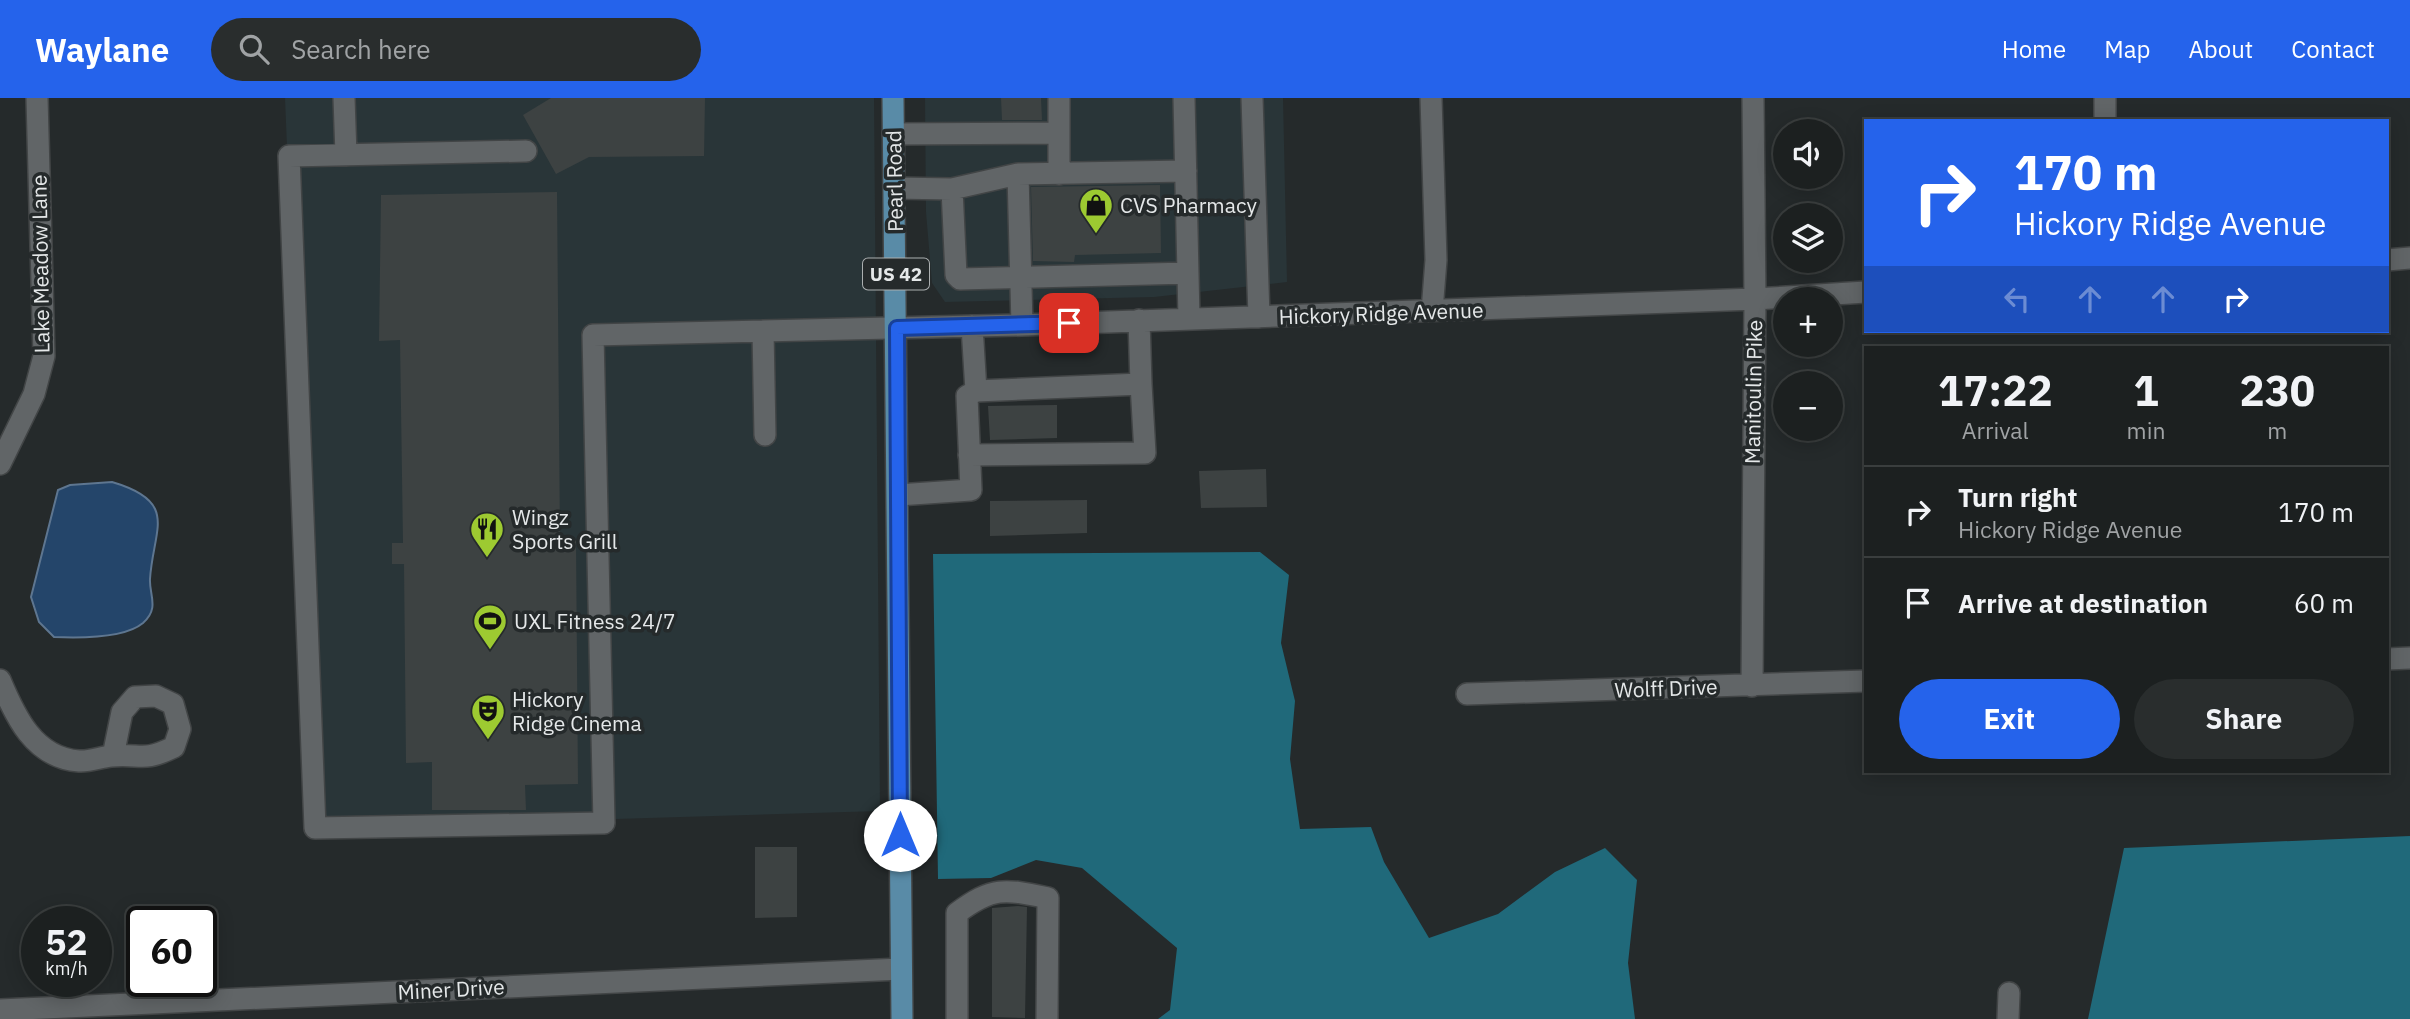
<!DOCTYPE html>
<meta charset="utf-8">
<style>
:root{--surface:#1c2020;--page:#292d2d;--text:#f1f3f6;--muted:#a0a3a5;--line:#3a3e3e;--accent:#2563eb}
body{margin:0;font-family:"IBM Plex Sans",sans-serif;background:var(--page);color:var(--text);height:100vh;display:flex;flex-direction:column;font-size:26px;white-space:nowrap}
*{box-sizing:border-box;margin:0}
p{font-size:23px;color:var(--muted)}
.icon{flex:none;width:38px;height:38px;fill:none;stroke:currentColor;stroke-width:2;stroke-linecap:round;stroke-linejoin:round}
.map{position:relative;flex:1;overflow:hidden}
.panel{position:absolute;left:1864px;top:248px;width:525px;height:427px;display:flex;flex-direction:column;background:var(--surface);border-radius:0px;box-shadow:0 4px 18px #0003,0 0 0 2px var(--line)}
.panel>*{flex:none}
.guide{position:absolute;left:1864px;top:21px;width:525px;height:214px;border-radius:0px;box-shadow:0 4px 18px #0003,0 0 0 2px var(--line);background:#2563eb;color:#fff;overflow:hidden}
.buttons{position:absolute;left:1773px;top:21px;display:grid;gap:14px}
.buttons a{display:grid;place-items:center;width:70px;height:70px;border-radius:50%;background:var(--surface);box-shadow:0 4px 18px #0003,0 0 0 2px var(--line);font-size:35px}
.speed{position:absolute;left:21px;top:808px;display:flex;gap:14px;font-size:35px;font-weight:700;text-align:center}
.speed>*{display:grid;place-content:center;width:91px;height:91px;border-radius:50%;background:var(--surface);box-shadow:0 4px 18px #0003,0 0 0 2px var(--line);line-height:1}
.speed small{font-size:18px;font-weight:400}
.speed .limit{border:4px solid #111;border-radius:10px;background:#fff;color:#111}
.pin{position:absolute;display:grid;place-items:center;width:60px;height:60px;color:#fff;margin:-30px;border-radius:14px;box-shadow:0 4px 10px #0006}
.me{position:absolute;width:77px;margin:-38px;rotate:0deg;stroke-linejoin:round;filter:drop-shadow(0 0 5px #0008)}
.turn{display:flex;align-items:center;gap:24px;height:147px;padding:0 35px;font-size:32px}
.turn .icon{width:91px;height:91px;stroke-width:2.5}
.turn b{display:block;font-size:49px;line-height:60px}
.lanes{display:flex;align-items:center;height:66px;padding:0 35px;background:#0003;justify-content:center;gap:35px;direction:ltr}
.lanes .off{opacity:.35}
.eta{display:flex;justify-content:space-evenly;align-items:center;height:119px;text-align:center}
.eta b{font-size:42px;font-weight:800;line-height:49px}
.cta{display:flex;gap:14px;margin-top:auto;padding:14px 35px}
.cta a{flex:1;height:80px;border-radius:42px;background:var(--accent);color:#fff;font-size:28px;font-weight:800;line-height:80px;text-align:center}
.cta a+a{background:var(--page);color:var(--text)}
ul{padding:0;list-style:none}
li{display:flex;align-items:center;gap:21px;height:91px;padding:0 35px;border-top:2px solid var(--line)}
li div{flex:1}
li b{display:block;font-size:26px}
li em{font-style:normal}
header{display:flex;align-items:center;gap:42px;box-sizing:border-box;height:98px;padding:0 35px;background:var(--accent);color:#fff}
header strong{font-size:33px}
nav{display:flex;gap:38px;margin-inline-start:auto;font-size:24px}
.search{width:490px;height:63px;background:var(--page);display:flex;align-items:center;gap:18px;box-sizing:border-box;padding:0 24px;border-radius:38px;color:var(--muted);font-size:26px}
.map>svg:first-child{display:block}
</style>
<header>
<strong>Waylane</strong>
<div class="search"><svg class="icon" aria-label="search" viewBox="0 0 24 24"><circle cx="10" cy="10" r="6"/><path d="M15 15l6 6"/></svg>Search here</div>
<nav><a>Home</a><a>Map</a><a>About</a><a>Contact</a></nav>
</header>
<div class="map">
<svg width="2410" height="921" viewBox="0 0 2410 921">
<rect width="100%" height="100%" fill="#252a2b"/>
<!-- built -->
<path fill="#293538" d="M 285,0 L 874,0 L 880,713 L 315,730 Z
M 925,0 L 1283,0 L 1287,184 L 1154,199 L 945,204 L 932,185 L 926,114 Z"/>
<!-- forest -->
<path fill="#20697a" d="M 1260,454 L 1289,477 L 1281,545 L 1295,603 L 1290,661 L 1300,731 L 1371,729 L 1384,764 L 1429,840 L 1498,816 L 1555,774 L 1605,750 L 1637,782 L 1628,865 L 1635,921 L 1158,921 L 1170,912 L 1177,850 L 1082,770 L 1036,762 L 991,780 L 938,781 L 933,456 Z
M 2410,738 L 2410,921 L 2088,921 L 2124,750 Z"/>
<!-- water -->
<path fill="#24456a" stroke="#5e7690" stroke-width="2" d="M 112,384 C 180,404 153,431 150,481 C 149,497 160,510 143,525 C 124,541 78,540 54,539 L 39,524 L 31,499 L 58,392 L 70,387 Z"/>
<!-- building -->
<path fill="#3d4242" d="M 551,0 L 705,0 L 704,58 L 589,59 L 556,76 L 523,17 Z
M 1001,0 L 1041,0 L 1042,22 L 1002,22 Z
M 1160,87 L 1161,155 L 1075,157 L 1074,164 L 1033,163 L 1031,89 Z
M 557,94 L 560,442 L 576,442 L 578,686 L 525,687 L 526,712 L 432,712 L 432,664 L 406,665 L 404,466 L 392,466 L 392,445 L 403,445 L 400,242 L 379,243 L 381,97 Z
M 1057,307 L 1057,340 L 990,342 L 988,308 Z
M 1266,371 L 1267,409 L 1201,410 L 1199,373 Z
M 1087,402 L 1087,435 L 990,438 L 990,403 Z
M 755,749 L 797,749 L 797,819 L 755,820 Z
M 1018,808 L 1027,809 L 1025,920 L 992,919 L 992,810 Z"/>
<g fill="none" stroke-linecap="round" stroke-linejoin="round">
<!-- minor casing -->
<g stroke="#424546" stroke-width="24">
<path id="minor" d="M 344,0 L 346,57
M 1184,0 L 1189,220
M 1252,0 L 1259,219
M 1431,0 L 1436,162 L 1432,213
M 2105,0 L 2105,23
M 1059,35 L 1059,76
M 893,36 L 1059,35 L 1059,0
M 526,53 L 289,58 L 315,730 L 604,725 L 593,237 L 1022,227 L 1755,201 L 1866,194
M 1018,76 L 1186,73
M 895,90 L 952,91 L 1018,76 L 1022,227
M 952,91 L 956,177 L 960,181 L 1188,175
M 2387,162 L 2410,160
M 972,228 L 976,293 L 1141,286 L 1139,222
M 763,233 L 765,337
M 969,357 L 1145,355 L 1141,286
M 0,366 L 34,296 L 44,258 L 37,0
M 898,397 L 971,392 L 967,298 L 976,293
M 2387,561 L 2410,560
M 0,582 C 15,618 34,660 79,663 C 89,664 101,659 111,658 C 142,655 141,665 174,649 L 180,631 L 173,606 L 156,598 L 135,599 L 122,614 L 113,658
M 1752,588 L 1755,201 L 1753,0
M 1467,596 L 1866,583
M 0,912 L 901,871
M 957,921 L 957,815 C 993,788 1005,791 1048,800 L 1047,921
M 2008,921 L 2009,895"/>
</g>
<!-- major casing -->
<g stroke="#424546" stroke-width="24">
<path id="major" d="M 893,0 L 902,921"/>
</g>
<!-- minor -->
<use href="#minor" stroke="#616567" stroke-width="21"/>
<!-- major -->
<use href="#major" stroke="#598ba7" stroke-width="21"/>
</g>
<g fill="none" stroke-linecap="round" stroke-linejoin="round">
<!-- route casing -->
<g stroke="#184099" stroke-width="18">
<path id="route" d="M 900,737 L 897,230 L 1069,225"/>
</g>
<!-- route -->
<use href="#route" stroke="#2563eb" stroke-width="12"/>
</g>
<!-- icons -->
<defs>
<g id="shop-pin" transform="scale(1.75)"><path d="M0 17L-7.5 6A9.5 9.5 0 1 1 7.5 6Z" fill="#9dca31" stroke="#252a2b"/><path d="M-5-2.5h2.3a2.7 3.5 0 0 1 5.4 0H5L5.5 6h-11ZM-1.5-2.5h3a1.5 2.3 0 0 0-3 0Z" fill="#111"/></g>
<g id="restaurant-pin" transform="scale(1.75)"><path d="M0 17L-7.5 6A9.5 9.5 0 1 1 7.5 6Z" fill="#9dca31" stroke="#252a2b"/><path d="M-5-6h1v4h1v-4h1v4h1v-4h1v5L-1.5 .5V6h-2V.5L-5-1ZM5-6V6H3V1.5H1.5Q1.5-4 5-6Z" fill="#111"/></g>
<g id="stadium-pin" transform="scale(1.75)"><path d="M0 17L-7.5 6A9.5 9.5 0 1 1 7.5 6Z" fill="#9dca31" stroke="#252a2b"/><path d="M0-5a6.5 5 0 1 0 0 10a6.5 5 0 1 0 0-10ZM-3.5-1.8h7v3.6h-7Z" fill="#111"/></g>
<g id="theatre-pin" transform="scale(1.75)"><path d="M0 17L-7.5 6A9.5 9.5 0 1 1 7.5 6Z" fill="#9dca31" stroke="#252a2b"/><path d="M-5-5.5Q0-4 5-5.5V0Q5 5 0 6Q-5 5-5 0ZM-3.3-2.5H-1v1.5H-3.3ZM1-2.5H3.3v1.5H1ZM-2.8 1Q0 5.5 2.8 1Z" fill="#111"/></g>
</defs>
<g fill-rule="evenodd">
<use href="#shop-pin" x="1096" y="107"/>
<use href="#restaurant-pin" x="487" y="431"/>
<use href="#stadium-pin" x="490" y="523"/>
<use href="#theatre-pin" x="488" y="613"/>
</g>
<g text-anchor="middle" dominant-baseline="central" stroke-width="7" stroke-linejoin="round" paint-order="stroke">
<!-- shield labels -->
<rect fill="#252a2b" stroke="#abafb0" stroke-width="2" x="863" y="160.5" width="66" height="31" rx="5"/>
<g font-size="19" font-weight="bold" fill="#e5e8e9">
<text x="896" y="176">US 42</text>
</g>
<!-- street labels -->
<g font-size="21" fill="#e5e8e9" stroke="#252a2b">
<text transform="translate(894 83) rotate(-91)">Pearl Road</text>
<text transform="translate(40 166) rotate(-91)">Lake Meadow Lane</text>
<text transform="translate(1381 215) rotate(-2)">Hickory Ridge Avenue</text>
<text transform="translate(1753 294) rotate(-89)">Manitoulin Pike</text>
<text transform="translate(1666 590) rotate(-2)">Wolff Drive</text>
<text transform="translate(451 891) rotate(-3)">Miner Drive</text>
</g>
<!-- poi labels -->
<g font-size="21" fill="#e5e8e9" stroke="#252a2b" text-anchor="start">
<text x="1120" y="107">CVS Pharmacy</text>
<text x="512" y="419">Wingz<tspan x="512" dy="24">Sports Grill</tspan></text>
<text x="514" y="523">UXL Fitness 24/7</text>
<text x="512" y="601">Hickory<tspan x="512" dy="24">Ridge Cinema</tspan></text>
</g>
</g>
</svg>
<div class="buttons">
<a><svg class="icon" aria-label="sound" viewBox="0 0 24 24"><path d="M4 9h4l5-4v14l-5-4H4zM17 9q2 3 0 6"/></svg></a>
<a><svg class="icon" aria-label="layers" viewBox="0 0 24 24"><path d="M12 4l9 5-9 5-9-5zM3 14l9 5 9-5"/></svg></a>
<a>+</a>
<a>−</a>
</div>
<div class="speed"><div>52<small>km/h</small></div><div class="limit">60</div></div>
<div class="pin" style="left:1069px;top:225px;background:#d93025"><svg class="icon" aria-label="arrive" viewBox="0 0 24 24"><path d="M6 21V4h12l-3 4 3 4H6"/></svg></div>
<svg class="me" style="left:900px;top:737px" viewBox="-20 -20 40 40"><circle r="19" fill="#fff"/><path d="M0-13L10 11 0 6-10 11z" fill="#2563eb"/></svg>
<div class="guide">
<div class="turn"><svg class="icon" aria-label="right" viewBox="0 0 24 24"><path d="M7 20v-9h11M14 6l5 5-5 5"/></svg><div><b>170 m</b>Hickory Ridge Avenue</div></div>
<div class="lanes"><svg class="icon off" aria-label="left" viewBox="0 0 24 24"><path d="M17 20v-9H6M10 6l-5 5 5 5"/></svg><svg class="icon off" aria-label="ahead" viewBox="0 0 24 24"><path d="M12 20V5M6 11l6-6 6 6"/></svg><svg class="icon off" aria-label="ahead" viewBox="0 0 24 24"><path d="M12 20V5M6 11l6-6 6 6"/></svg><svg class="icon" aria-label="right" viewBox="0 0 24 24"><path d="M7 20v-9h11M14 6l5 5-5 5"/></svg></div>
</div>
<section class="panel">
<div class="eta">
<div><b>17:22</b><p>Arrival</p></div>
<div><b>1</b><p>min</p></div>
<div><b>230</b><p>m</p></div>
</div>
<ul>
<li><svg class="icon" aria-label="right" viewBox="0 0 24 24"><path d="M7 20v-9h11M14 6l5 5-5 5"/></svg><div><b>Turn right</b><p>Hickory Ridge Avenue</p></div><em>170 m</em></li>
<li><svg class="icon" aria-label="arrive" viewBox="0 0 24 24"><path d="M6 21V4h12l-3 4 3 4H6"/></svg><div><b>Arrive at destination</b></div><em>60 m</em></li>
</ul>
<div class="cta"><a>Exit</a><a>Share</a></div>
</section>
</div>
